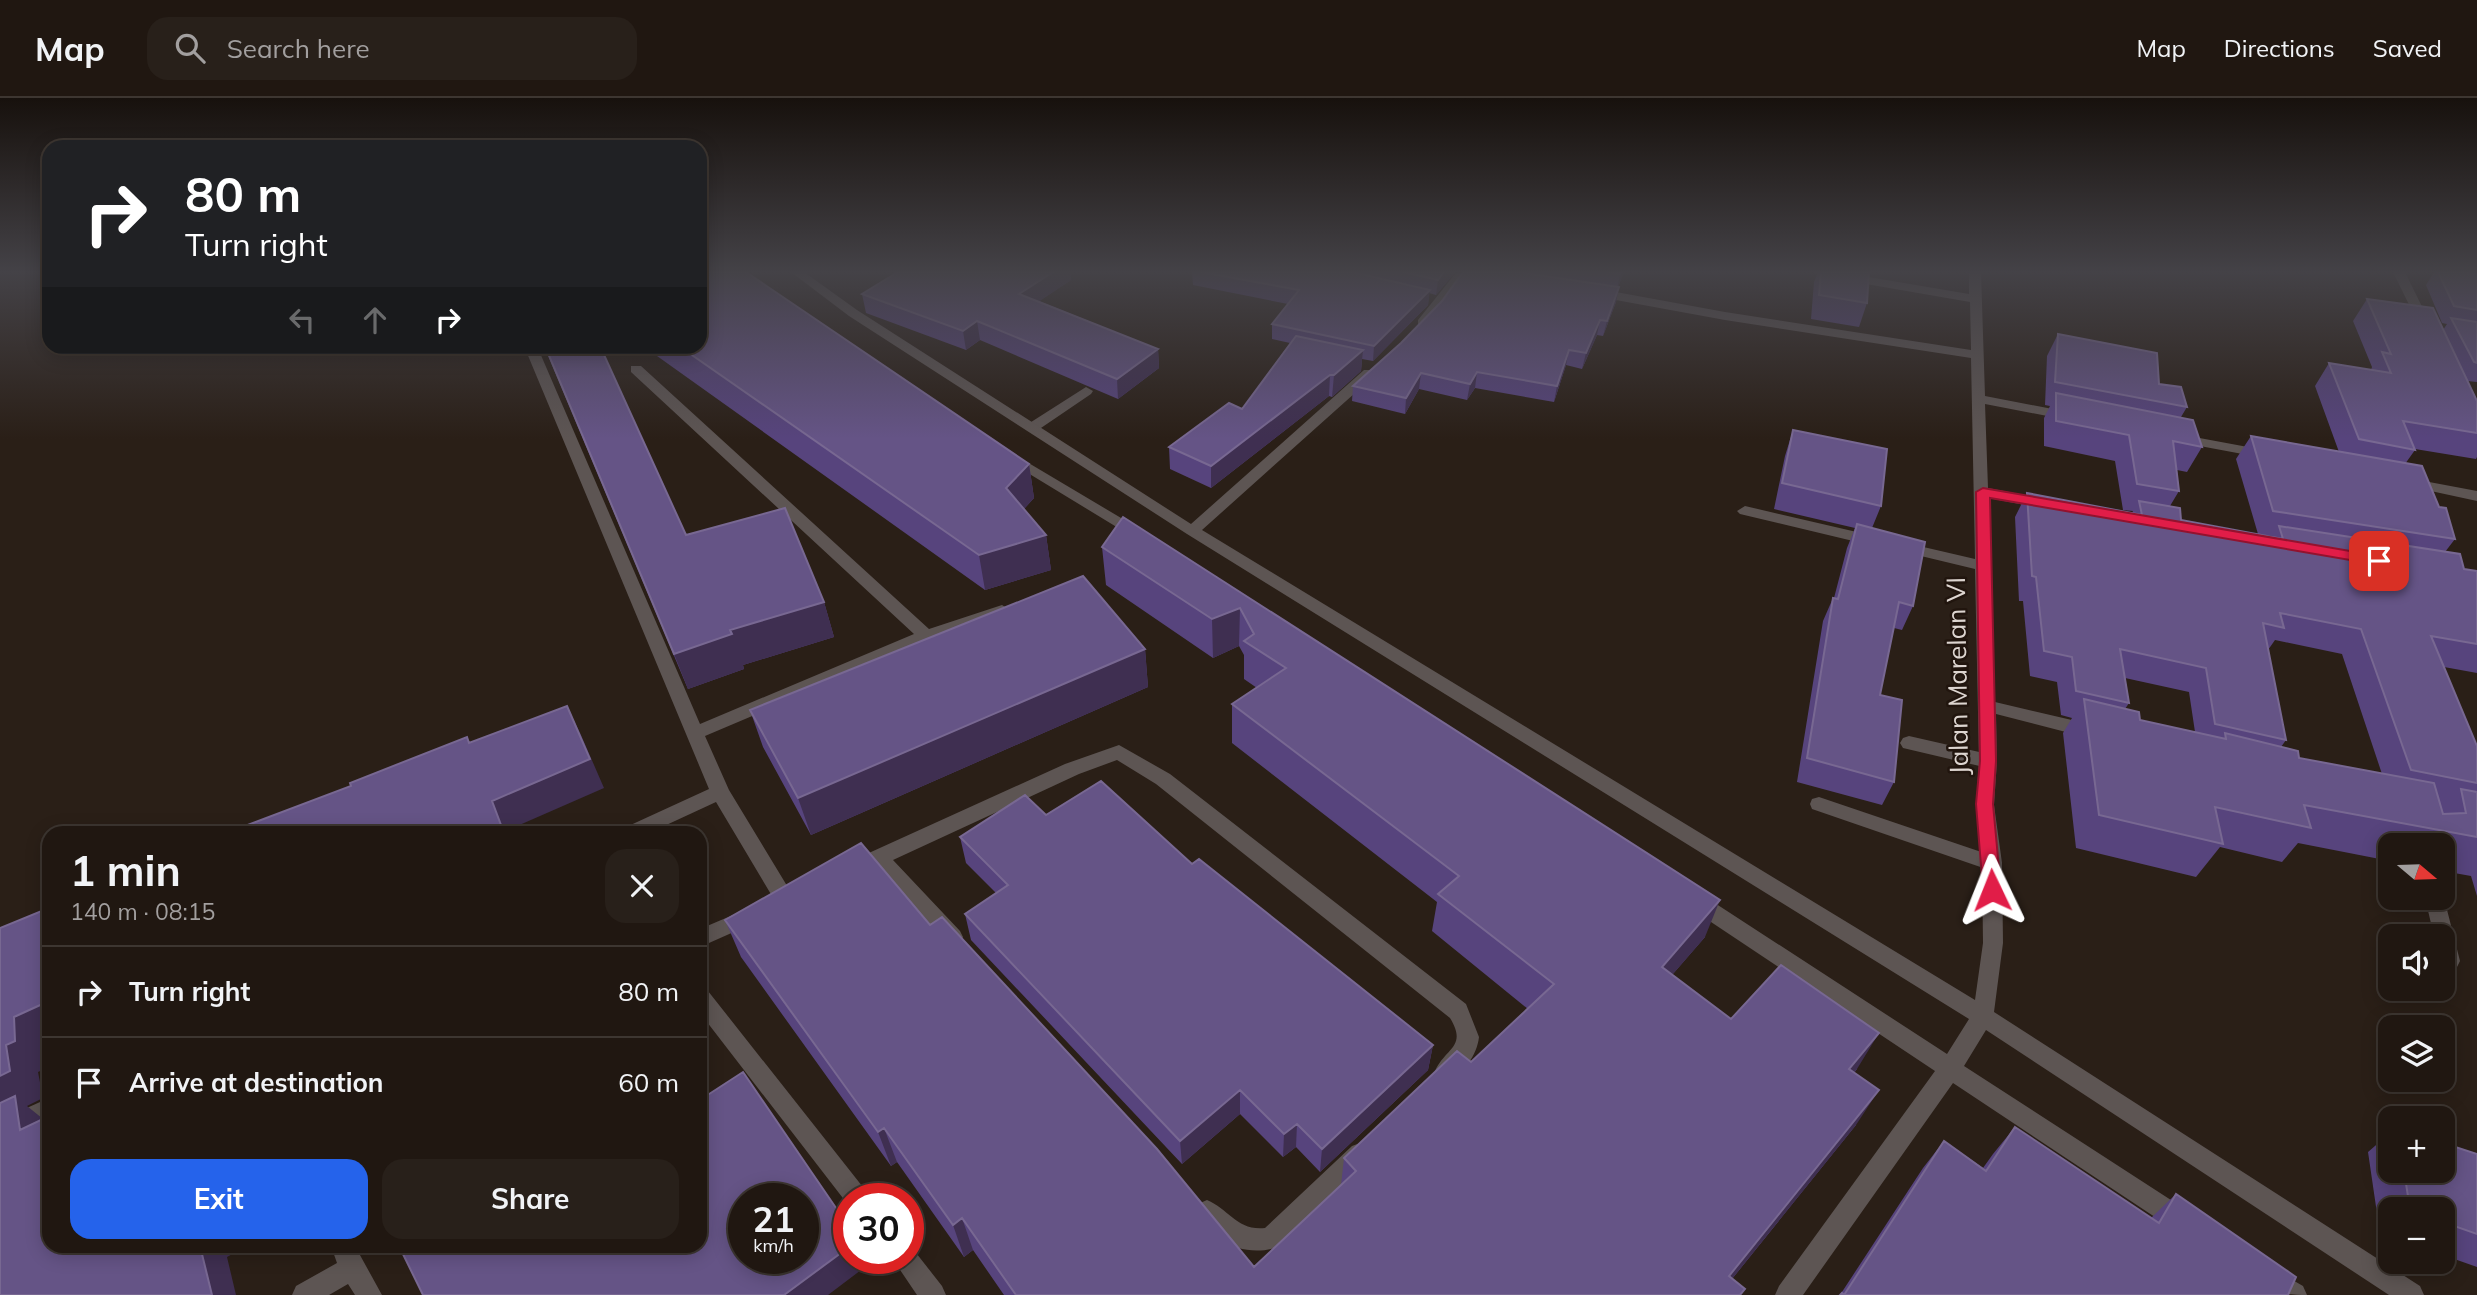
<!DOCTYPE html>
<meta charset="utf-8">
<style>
:root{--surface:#201711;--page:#28201a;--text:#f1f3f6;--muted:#a29f9f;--line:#3d3631;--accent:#2563eb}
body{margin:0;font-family:Mulish,sans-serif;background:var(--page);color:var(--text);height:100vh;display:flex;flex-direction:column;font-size:26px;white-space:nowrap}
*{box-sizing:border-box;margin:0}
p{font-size:23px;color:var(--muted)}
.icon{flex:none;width:38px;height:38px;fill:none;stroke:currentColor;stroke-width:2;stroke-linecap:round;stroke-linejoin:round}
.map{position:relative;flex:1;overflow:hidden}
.panel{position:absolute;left:42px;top:728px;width:665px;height:427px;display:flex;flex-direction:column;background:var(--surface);border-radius:21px;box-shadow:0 4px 18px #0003,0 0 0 2px var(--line)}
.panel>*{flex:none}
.top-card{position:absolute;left:42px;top:42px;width:665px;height:214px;border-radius:21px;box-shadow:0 4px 18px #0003,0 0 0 2px var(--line);background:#202124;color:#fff;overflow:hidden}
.needle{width:46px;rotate:109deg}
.tools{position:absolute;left:2378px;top:735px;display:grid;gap:14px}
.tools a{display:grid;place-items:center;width:77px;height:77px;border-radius:14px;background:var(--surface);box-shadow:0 4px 18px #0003,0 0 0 2px var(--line);font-size:35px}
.speed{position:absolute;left:728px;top:1085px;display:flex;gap:14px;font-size:35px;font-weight:700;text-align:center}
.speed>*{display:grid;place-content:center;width:91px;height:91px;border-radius:50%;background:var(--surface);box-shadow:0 4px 18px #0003,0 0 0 2px var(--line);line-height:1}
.speed small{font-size:18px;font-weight:400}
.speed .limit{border:10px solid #d22;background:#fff;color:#111}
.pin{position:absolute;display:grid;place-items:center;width:60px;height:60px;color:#fff;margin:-30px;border-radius:14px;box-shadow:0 4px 10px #0006}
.me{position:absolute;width:77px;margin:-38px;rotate:358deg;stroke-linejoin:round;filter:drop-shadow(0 0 5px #0008)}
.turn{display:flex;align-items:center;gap:24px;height:147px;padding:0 28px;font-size:32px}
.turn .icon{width:91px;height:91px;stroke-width:2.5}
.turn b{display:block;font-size:49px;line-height:60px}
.lanes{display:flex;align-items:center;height:66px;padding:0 28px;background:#0003;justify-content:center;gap:35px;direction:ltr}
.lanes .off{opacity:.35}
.round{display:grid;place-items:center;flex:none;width:74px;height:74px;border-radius:21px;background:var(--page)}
.overview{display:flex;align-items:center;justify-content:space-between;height:119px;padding:0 28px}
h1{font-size:42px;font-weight:700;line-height:52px}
.cta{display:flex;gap:14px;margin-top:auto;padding:14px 28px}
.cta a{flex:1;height:80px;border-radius:21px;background:var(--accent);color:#fff;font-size:28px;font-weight:700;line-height:80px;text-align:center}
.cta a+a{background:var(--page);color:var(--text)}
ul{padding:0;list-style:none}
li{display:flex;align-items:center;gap:21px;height:91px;padding:0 28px;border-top:2px solid var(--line)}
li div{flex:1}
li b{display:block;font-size:26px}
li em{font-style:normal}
header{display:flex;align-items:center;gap:42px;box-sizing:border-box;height:98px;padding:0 35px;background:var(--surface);border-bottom:2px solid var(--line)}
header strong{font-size:33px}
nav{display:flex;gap:38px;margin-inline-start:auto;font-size:24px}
.search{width:490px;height:63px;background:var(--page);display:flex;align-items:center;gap:18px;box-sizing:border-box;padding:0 24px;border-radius:21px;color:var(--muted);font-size:26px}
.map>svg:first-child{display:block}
</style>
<header>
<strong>Map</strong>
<div class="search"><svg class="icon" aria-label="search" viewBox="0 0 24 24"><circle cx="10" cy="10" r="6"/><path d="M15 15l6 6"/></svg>Search here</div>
<nav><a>Map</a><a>Directions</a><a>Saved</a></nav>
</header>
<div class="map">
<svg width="2477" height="1197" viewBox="0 0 2477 1197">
<rect width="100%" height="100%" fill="#2a1f17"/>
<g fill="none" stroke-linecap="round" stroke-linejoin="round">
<!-- service -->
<path fill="#5d5553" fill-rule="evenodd" d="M 1086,289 L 1093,293 L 1091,296 L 1038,332 L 1028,332 L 1028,326 Z
M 1909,638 L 1988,656 L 1994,658 L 1997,663 L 1994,668 L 1988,670 L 1903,650 L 1900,645 L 1903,640 Z
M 1819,699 L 1999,760 L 2002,765 L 1999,770 L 1992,773 L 1812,711 L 1810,706 L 1812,701 Z"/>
<!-- minor -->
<path fill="#5d5553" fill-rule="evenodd" d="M 791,174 L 804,174 L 857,212 L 1191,426 L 1364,272 L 1374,272 L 1374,278 L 1202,432 L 1975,902 L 1983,845 L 1982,765 L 1976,707 L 1979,663 L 1975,471 L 1896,452 L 1894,449 L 1902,444 L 1975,461 L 1971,260 L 1725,222 L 1594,198 L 1588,194 L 1594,190 L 1725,214 L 1971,252 L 1970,204 L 1820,178 L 1814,174 L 1839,174 L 1969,196 L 1969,174 L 1981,174 L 1985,298 L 2068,314 L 2075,318 L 2068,322 L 1985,306 L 1988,390 L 2046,401 L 2054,406 L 2046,411 L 1988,400 L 1995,604 L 2089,626 L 2095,628 L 2098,633 L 2095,638 L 2089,640 L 1996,616 L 1997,663 L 1994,707 L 2002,765 L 2003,845 L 1994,914 L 2420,1188 L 2424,1197 L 2389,1197 L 1986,932 L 1964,968 L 2191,1115 L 2194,1123 L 2191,1131 L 2182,1135 L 2173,1131 L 1953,985 L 1803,1197 L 1775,1197 L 1779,1188 L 1935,973 L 1690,810 L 1687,804 L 1690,798 L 1697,796 L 1704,798 L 1947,956 L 1969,921 L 1187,436 L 849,218 Z
M 1472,174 L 1484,174 L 1486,176 L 1463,182 L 1428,228 L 1418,228 L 1418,222 L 1455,176 Z
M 2393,174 L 2405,174 L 2431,227 L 2430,230 L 2420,230 L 2419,227 Z
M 524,248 L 537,248 L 700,626 L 914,536 L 631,274 L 631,268 L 641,268 L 929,531 L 1002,507 L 1010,512 L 1008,516 L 932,542 L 705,638 L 729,692 L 792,796 L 795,802 L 792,808 L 785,810 L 778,808 L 716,704 L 649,735 L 621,735 L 624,730 L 709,691 Z
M 2178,336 L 2264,352 L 2271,356 L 2264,360 L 2173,343 L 2171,340 Z
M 1010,354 L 1143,433 L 1146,436 L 1143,439 L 1133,439 L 1005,361 L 1003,358 L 1005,355 Z
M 2408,380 L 2477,393 L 2477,403 L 2403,387 L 2401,384 Z
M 1745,408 L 1874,438 L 1882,443 L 1874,448 L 1740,416 L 1737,413 Z
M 1119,647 L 1170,676 L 1466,906 L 1479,939 C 1477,957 1464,976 1446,983 L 1438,980 L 1435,973 C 1445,950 1468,949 1450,920 L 1156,686 L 1117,662 L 1079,676 L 893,762 L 960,833 L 963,839 L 960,845 L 953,848 L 946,845 L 876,770 L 856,778 L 849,776 L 846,770 L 849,764 L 1065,666 Z
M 2443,796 L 2460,863 L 2457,869 L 2450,872 L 2443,869 L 2443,838 L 2434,838 L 2425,800 L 2443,800 Z
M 747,811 L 754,813 L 757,819 L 754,825 L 700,849 L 700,831 Z
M 700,890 L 708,893 L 866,1093 L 870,1101 L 849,1101 L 849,1108 L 700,915 Z
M 49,1000 L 49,1021 L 0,1044 L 0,1022 Z
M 1360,1045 L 1368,1048 L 1372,1056 L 1368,1064 L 1280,1148 C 1249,1161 1208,1145 1195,1114 L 1198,1106 L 1207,1102 C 1229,1111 1237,1133 1265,1130 L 1352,1048 Z
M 331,1148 L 355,1148 L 382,1197 L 355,1197 L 348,1186 L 329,1197 L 292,1197 L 296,1188 L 337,1165 Z
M 908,1149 L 913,1151 L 942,1188 L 946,1197 L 917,1197 L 892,1160 L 908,1160 Z
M 2270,1169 L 2303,1188 L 2307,1197 C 2287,1197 2266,1197 2258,1181 L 2261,1172 Z"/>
</g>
<!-- wall -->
<path fill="#57447d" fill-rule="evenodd" d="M 895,174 L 1070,174 L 1071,182 L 1039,203 L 1158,251 L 1159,270 L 1118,301 L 980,242 L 966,252 L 866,215 L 862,196 L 897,174 Z
M 1192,174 L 1455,174 L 1436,197 L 1429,195 L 1428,207 L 1373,263 L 1362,261 L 1361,273 L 1332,299 L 1329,298 L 1211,390 L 1170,371 L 1169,349 L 1242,311 L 1290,245 L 1272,241 L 1272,226 L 1288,206 L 1193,187 Z
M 1463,174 L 1624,174 L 1618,189 L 1619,189 L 1616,204 L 1603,238 L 1597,237 L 1582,271 L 1566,267 L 1554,304 L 1475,290 L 1467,302 L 1419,291 L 1405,316 L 1352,303 L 1353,288 L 1401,245 L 1442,203 Z
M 1818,174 L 1869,174 L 1867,205 L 1859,229 L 1811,221 L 1814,184 Z
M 2434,174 L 2460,174 L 2477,176 L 2477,284 L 2467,283 L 2477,303 L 2477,359 L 2476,361 L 2415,351 L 2415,352 L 2405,366 L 2439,409 L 2455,441 L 2445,454 L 2464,471 L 2477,473 L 2477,575 L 2444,569 L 2477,648 L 2477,798 L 2471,778 L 2443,773 L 2443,747 L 2390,747 L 2390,763 L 2298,745 L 2282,764 L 2220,749 L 2196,779 L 2076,750 L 2063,635 L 2072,620 L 2061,617 L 2057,584 L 2030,578 L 2023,503 L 2019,503 L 2015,419 L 2027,395 L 2132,415 L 2133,413 L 2123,412 L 2115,363 L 2044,348 L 2044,320 L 2050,308 L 2045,307 L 2047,258 L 2058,236 L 2159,286 L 2187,309 L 2181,319 L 2202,349 L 2187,374 L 2177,372 L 2179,393 L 2170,408 L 2181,422 L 2271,439 L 2272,438 L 2258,436 L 2236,361 L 2251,338 L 2339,354 L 2315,288 L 2329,265 L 2371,272 L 2372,269 L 2353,223 L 2367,201 L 2443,232 L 2447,226 L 2442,225 L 2426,187 ZM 2275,542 L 2342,556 L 2382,676 L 2299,660 L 2281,649 L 2286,642 L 2268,552 ZM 2125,580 L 2189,594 L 2195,634 L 2140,622 L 2125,611 L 2129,605 Z
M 544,248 L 600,248 L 686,437 L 824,504 L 834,539 L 743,567 L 744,571 L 688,591 Z
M 643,248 L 700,248 L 1029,366 L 1034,400 L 1024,411 L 1046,437 L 1051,472 L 985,492 Z
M 1793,332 L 1881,408 L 1872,430 L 1913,508 L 1902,532 L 1894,530 L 1880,597 L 1894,684 L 1882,707 L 1797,684 L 1823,523 L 1833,500 L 1834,500 L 1847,450 L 1855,430 L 1774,411 L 1785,358 Z
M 1123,419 L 1705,839 L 1672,877 L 1731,921 L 1857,971 L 1854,975 L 1856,1027 L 1732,1181 L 1741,1197 L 1004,1197 L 973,1152 L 964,1159 L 897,1064 L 891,1068 L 741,859 L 725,822 L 930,827 L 1254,1169 L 1341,1087 L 1344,1060 L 1471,964 L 1528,911 L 1432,833 L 1437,804 L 1232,645 L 1232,606 L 1257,590 L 1244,581 L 1244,557 L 1239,548 L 1213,560 L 1106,487 L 1102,449 Z
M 1145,551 L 1148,589 L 811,737 L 763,649 L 750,612 Z
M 1046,717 L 1192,766 L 1433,947 L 1428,972 L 1320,1074 L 1296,1049 L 1283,1059 L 1240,1016 L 1182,1066 L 971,842 L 965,816 L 996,795 L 966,765 L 960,739 Z
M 2015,1029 L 2151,1120 L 2176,1096 L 2288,1197 L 1840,1197 L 1923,1070 L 1944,1043 L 1983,1070 L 1993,1056 Z
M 2390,1035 L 2390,1073 L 2443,1073 L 2477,1056 L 2477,1169 L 2443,1157 L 2443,1111 L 2390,1111 L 2390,1139 L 2380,1136 L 2368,1054 Z"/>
<!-- shaded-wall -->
<path fill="#3f2f51" d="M 1053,174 L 1070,174 L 1071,182 L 1022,215 L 1019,196 Z
M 1444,174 L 1455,174 L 1436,197 L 1438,182 Z
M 1621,174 L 1624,174 L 1617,191 L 1620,176 Z
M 1619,189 L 1616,204 L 1603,238 L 1607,223 Z
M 1430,192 L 1428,207 L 1373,263 L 1374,248 Z
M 1600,222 L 1597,237 L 1582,271 L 1586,255 Z
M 977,223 L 980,242 L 966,252 L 963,233 Z
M 1158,251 L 1159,270 L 1118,301 L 1117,281 Z
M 1363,252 L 1361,273 L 1332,299 L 1334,277 Z
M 1569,252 L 1566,267 L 1554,304 L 1557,288 Z
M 1477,274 L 1475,290 L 1467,302 L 1470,286 Z
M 1421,275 L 1419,291 L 1405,316 L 1406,300 Z
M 1330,277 L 1329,298 L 1211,390 L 1211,368 Z
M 1029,366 L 1034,400 L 1011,425 L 1006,390 Z
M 1046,437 L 1051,472 L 985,492 L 979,457 Z
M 824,504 L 834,539 L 743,567 L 744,571 L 688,591 L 674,556 L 730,532 Z
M 1240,510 L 1239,548 L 1213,560 L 1212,521 Z
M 1145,551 L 1148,589 L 811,737 L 798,700 Z
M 567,608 L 581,637 L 604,690 L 508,732 L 510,735 L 504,735 L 492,703 Z
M 1720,802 L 1705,839 L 1647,906 L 1662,869 Z
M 49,903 L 49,944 L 45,946 L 47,970 L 38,974 L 43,1000 L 27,1008 L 48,1025 L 49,1054 L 0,1021 L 0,978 L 6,947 L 14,919 Z
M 1879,935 L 1857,971 L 1827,1007 L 1849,971 Z
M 1433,947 L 1428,972 L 1320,1074 L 1322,1051 Z
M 1240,992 L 1240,1016 L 1182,1066 L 1180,1043 Z
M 1879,992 L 1856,1027 L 1719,1197 L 1729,1178 Z
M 1297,1026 L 1296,1049 L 1283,1059 L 1284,1036 Z
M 884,1030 L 897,1064 L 891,1068 L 878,1034 Z
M 962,1120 L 973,1152 L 964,1159 L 953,1127 Z
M 200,1148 L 247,1148 L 227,1159 L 236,1197 L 212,1197 Z
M 849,1149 L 849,1160 L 866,1160 L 869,1166 L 828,1197 L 784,1197 Z"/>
<!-- building -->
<path fill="#655486" stroke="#786892" stroke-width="2" fill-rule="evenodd" d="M 700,174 L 746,174 L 1029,366 L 1006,390 L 1046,437 L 979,457 L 679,248 L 700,248 Z
M 898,174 L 1053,174 L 1019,196 L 1158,251 L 1117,281 L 977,223 L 963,233 L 862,196 Z
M 1201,174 L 1352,174 L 1430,192 L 1374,248 L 1272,226 L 1299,192 Z
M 1403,174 L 1444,174 L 1438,182 Z
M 1463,174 L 1518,174 L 1619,189 L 1607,223 L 1600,222 L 1586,255 L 1569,252 L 1557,288 L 1477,274 L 1470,286 L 1421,275 L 1406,300 L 1353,288 L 1401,245 L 1442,203 Z
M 1606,174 L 1621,174 L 1620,176 Z
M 1821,174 L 1869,174 L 1867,205 L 1819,197 Z
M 2438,174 L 2460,174 L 2477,176 L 2477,212 L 2454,208 Z
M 2367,201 L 2433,210 L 2477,303 L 2477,335 L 2403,323 L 2415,352 L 2359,341 L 2329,265 L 2391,275 L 2382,254 L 2391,256 Z
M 2451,220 L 2477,224 L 2477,265 L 2474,264 Z
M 2058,236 L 2157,255 L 2159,286 L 2181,289 L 2187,309 L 2055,284 Z
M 1296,238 L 1363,252 L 1334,277 L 1330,277 L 1211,368 L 1169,349 L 1229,305 L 1242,311 Z
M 545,248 L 600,248 L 686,437 L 785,410 L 824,504 L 730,532 L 732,536 L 674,556 Z
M 2056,295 L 2193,322 L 2202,349 L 2173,343 L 2179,393 L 2137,386 L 2129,337 L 2056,323 Z
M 1793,332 L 1887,351 L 1881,408 L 1782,385 Z
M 2251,338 L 2422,368 L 2439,409 L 2446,410 L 2455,441 L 2273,413 Z
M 2027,395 L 2142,417 L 2139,403 L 2180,410 L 2181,422 L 2283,441 L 2279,428 L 2460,456 L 2464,471 L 2477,473 L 2477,546 L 2431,538 L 2477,648 L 2477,685 L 2411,672 L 2361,531 L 2280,515 L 2284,530 L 2263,525 L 2286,642 L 2215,626 L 2206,570 L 2120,551 L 2129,605 L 2076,593 L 2072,559 L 2044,553 L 2036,479 L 2032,478 Z
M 1123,419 L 1720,802 L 1662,869 L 1731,921 L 1781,867 L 1879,935 L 1849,971 L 1879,992 L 1729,1178 L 1745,1191 L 1740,1197 L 1016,1197 L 962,1120 L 953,1127 L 884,1030 L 878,1034 L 725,822 L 861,745 L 930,827 L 942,819 L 1157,1051 L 1254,1169 L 1356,1073 L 1344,1060 L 1457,953 L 1471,964 L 1554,886 L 1438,796 L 1459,778 L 1232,606 L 1286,570 L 1244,543 L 1254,536 L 1240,510 L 1212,521 L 1102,449 Z
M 1857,426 L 1925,444 L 1913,508 L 1899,504 L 1880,597 L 1902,602 L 1894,684 L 1807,660 L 1833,500 L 1838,501 Z
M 1083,478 L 1145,551 L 798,700 L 750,612 Z
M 2084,601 L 2139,614 L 2140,622 L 2226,641 L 2225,635 L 2298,653 L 2299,660 L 2434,685 L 2443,716 L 2466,715 L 2461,691 L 2477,694 L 2477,739 L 2304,707 L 2311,730 L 2215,709 L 2223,746 L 2099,717 Z
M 567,608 L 590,661 L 492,703 L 504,735 L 229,735 L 229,734 L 351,688 L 350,685 L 467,639 L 469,645 Z
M 1101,683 L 1192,766 L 1199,761 L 1433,947 L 1322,1051 L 1297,1026 L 1284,1036 L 1240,992 L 1180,1043 L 965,816 L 1008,787 L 960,739 L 1025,697 L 1046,717 Z
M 49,810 L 49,903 L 14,919 L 15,943 L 6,947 L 10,973 L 0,978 L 0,830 Z
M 743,974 L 849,1129 L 849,1149 L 784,1197 L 423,1197 L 399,1148 L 700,1148 L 700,1002 ZM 744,1101 L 803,1101 L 803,1160 L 744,1160 Z
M 15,998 L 20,1032 L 49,1018 L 49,1148 L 200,1148 L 212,1197 L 0,1197 L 0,1005 Z
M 2015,1029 L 2159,1125 L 2176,1096 L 2296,1179 L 2288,1197 L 1840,1197 L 1842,1195 L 1844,1197 L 1944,1043 L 1986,1073 Z
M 2443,1045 L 2477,1056 L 2477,1136 L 2443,1124 L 2443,1111 L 2410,1111 L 2404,1073 L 2443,1073 Z"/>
<!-- sky -->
<linearGradient id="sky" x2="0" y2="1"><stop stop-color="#17110d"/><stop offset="0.51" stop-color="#444247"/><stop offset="1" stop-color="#444247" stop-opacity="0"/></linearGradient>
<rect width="2477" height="341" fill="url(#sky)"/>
<!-- route -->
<path fill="#e11d48" stroke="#92132f" stroke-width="2" d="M 1983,390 L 2379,458 L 2386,463 L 2379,467 L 1990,400 L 1996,663 L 1993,706 L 2001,792 L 1999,797 L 1992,799 L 1986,797 L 1983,792 L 1976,706 L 1980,663 L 1976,394 Z"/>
<g text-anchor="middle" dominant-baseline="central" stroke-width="5" stroke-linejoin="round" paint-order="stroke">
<!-- street labels -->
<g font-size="26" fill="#ddd5d0" stroke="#21150e">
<text transform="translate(1957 578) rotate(-91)">Jalan Marelan VI</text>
</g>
</g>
</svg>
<div class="tools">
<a><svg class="needle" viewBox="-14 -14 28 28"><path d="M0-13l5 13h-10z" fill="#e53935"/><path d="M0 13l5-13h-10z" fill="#a29f9f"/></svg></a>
<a><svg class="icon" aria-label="sound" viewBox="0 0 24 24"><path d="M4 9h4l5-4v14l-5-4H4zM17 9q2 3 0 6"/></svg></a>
<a><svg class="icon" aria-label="layers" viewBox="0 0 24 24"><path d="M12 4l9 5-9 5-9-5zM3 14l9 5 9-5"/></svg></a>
<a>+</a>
<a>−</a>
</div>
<div class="speed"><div>21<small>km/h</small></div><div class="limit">30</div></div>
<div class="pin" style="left:2379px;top:463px;background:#d93025"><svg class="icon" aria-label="arrive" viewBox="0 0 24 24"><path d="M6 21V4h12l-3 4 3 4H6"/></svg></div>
<svg class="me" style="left:1992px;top:792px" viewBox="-20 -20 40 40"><path d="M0-17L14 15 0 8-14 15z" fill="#e11d48" stroke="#fff" stroke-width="4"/></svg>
<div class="top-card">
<div class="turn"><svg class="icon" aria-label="right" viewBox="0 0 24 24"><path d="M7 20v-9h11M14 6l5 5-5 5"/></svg><div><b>80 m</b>Turn right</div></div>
<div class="lanes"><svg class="icon off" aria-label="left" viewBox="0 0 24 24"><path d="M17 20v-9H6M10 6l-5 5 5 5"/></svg><svg class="icon off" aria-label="ahead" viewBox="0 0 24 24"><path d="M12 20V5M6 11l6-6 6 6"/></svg><svg class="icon" aria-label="right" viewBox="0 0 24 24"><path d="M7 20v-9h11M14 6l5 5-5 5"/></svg></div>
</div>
<section class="panel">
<div class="overview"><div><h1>1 min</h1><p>140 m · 08:15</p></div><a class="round"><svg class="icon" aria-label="close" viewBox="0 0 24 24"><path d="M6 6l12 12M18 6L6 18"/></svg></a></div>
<ul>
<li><svg class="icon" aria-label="right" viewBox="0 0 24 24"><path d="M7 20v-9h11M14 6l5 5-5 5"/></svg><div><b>Turn right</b></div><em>80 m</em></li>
<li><svg class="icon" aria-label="arrive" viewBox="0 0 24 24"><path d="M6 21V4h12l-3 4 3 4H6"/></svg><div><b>Arrive at destination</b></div><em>60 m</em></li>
</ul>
<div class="cta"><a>Exit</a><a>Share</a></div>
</section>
</div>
